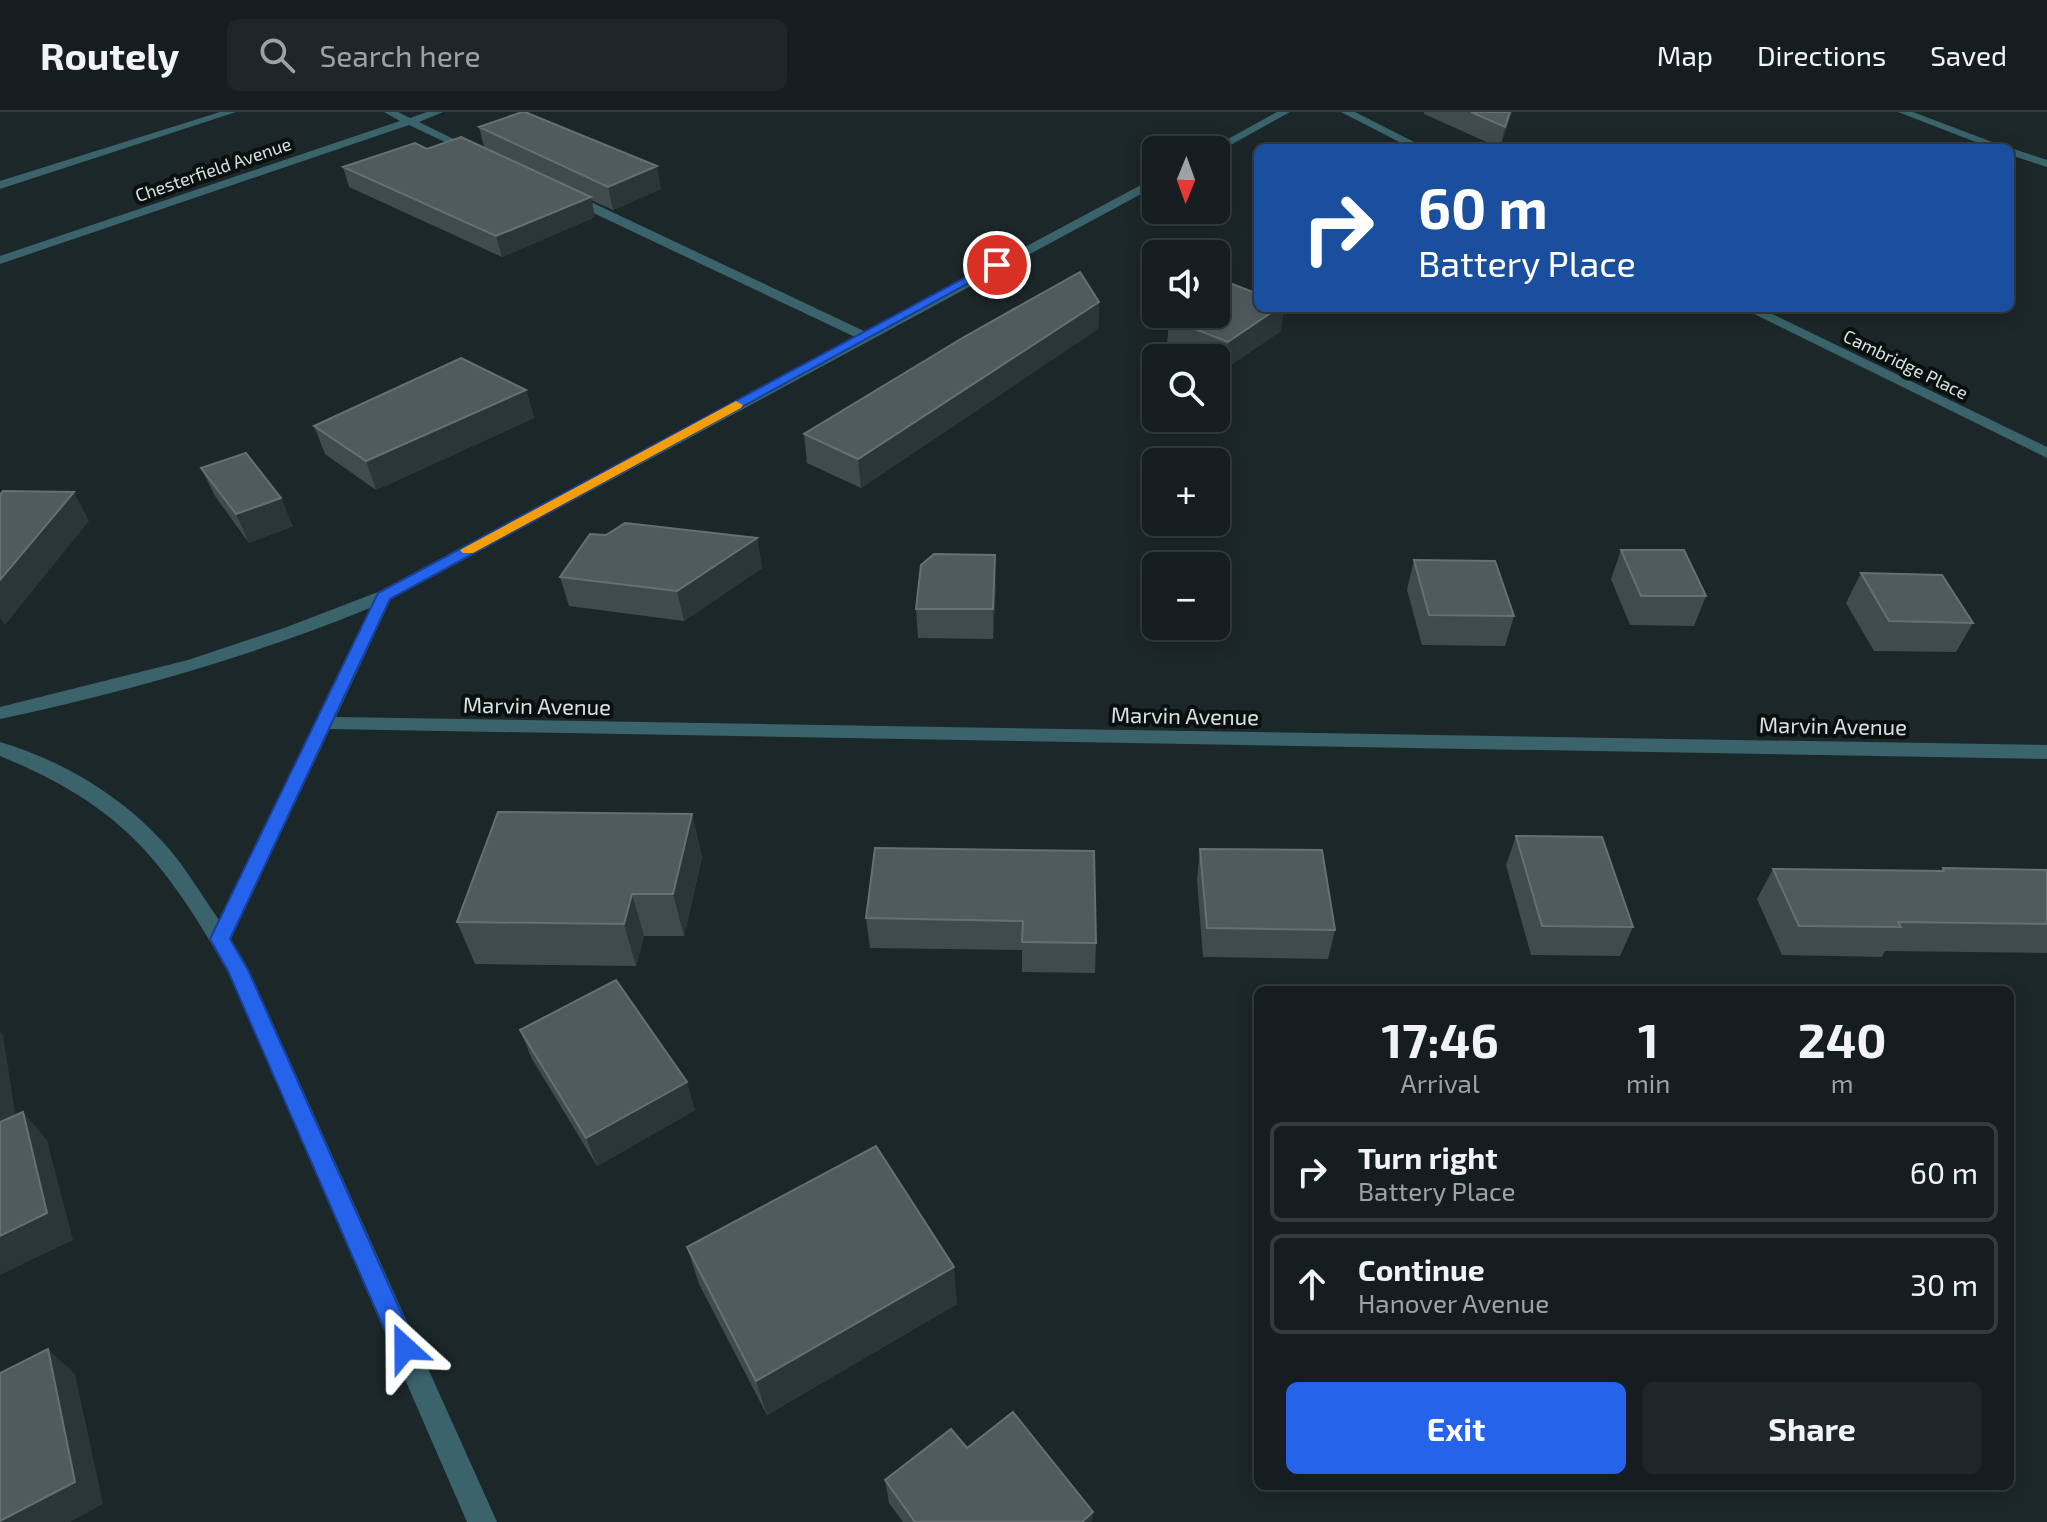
<!DOCTYPE html>
<meta charset="utf-8">
<style>
:root{--surface:#151d20;--page:#1e2629;--text:#f1f3f6;--muted:#9da2a5;--line:#343b3e;--accent:#2563eb}
body{margin:0;font-family:"Exo 2",sans-serif;background:var(--page);color:var(--text);height:100vh;display:flex;flex-direction:column;font-size:30px;white-space:nowrap}
*{box-sizing:border-box;margin:0}
p{font-size:26px;color:var(--muted)}
.icon{flex:none;width:44px;height:44px;fill:none;stroke:currentColor;stroke-width:2;stroke-linecap:round;stroke-linejoin:round}
.map{position:relative;flex:1;overflow:hidden}
.panel{position:absolute;left:1254px;top:874px;width:760px;height:504px;display:flex;flex-direction:column;background:var(--surface);border-radius:12px;box-shadow:0 4px 20px #0003,0 0 0 2px var(--line)}
.panel>*{flex:none}
.banner{position:absolute;left:1254px;top:32px;width:760px;height:168px;border-radius:12px;box-shadow:0 4px 20px #0003,0 0 0 2px var(--line);background:#1a4fa0;color:#fff;overflow:hidden}
.needle{width:52px;rotate:181deg}
.tools{position:absolute;left:1142px;top:24px;display:grid;gap:16px}
.tools a{display:grid;place-items:center;width:88px;height:88px;border-radius:12px;background:var(--surface);box-shadow:0 4px 20px #0003,0 0 0 2px var(--line);font-size:40px}
.pin{position:absolute;display:grid;place-items:center;width:68px;height:68px;color:#fff;margin:-34px;border:4px solid #fff;border-radius:50%;box-shadow:0 2px 8px #0007}
.me{position:absolute;width:88px;margin:-44px;rotate:336deg;stroke-linejoin:round;filter:drop-shadow(0 0 6px #0008)}
.turn{display:flex;align-items:center;gap:28px;height:168px;padding:0 32px;font-size:36px}
.turn .icon{width:104px;height:104px;stroke-width:2.5}
.turn b{display:block;font-size:56px;line-height:68px}
.eta{display:flex;justify-content:space-evenly;align-items:center;height:136px;text-align:center}
.eta b{font-size:48px;font-weight:700;line-height:56px}
.cta{display:flex;gap:16px;margin-top:auto;padding:16px 32px}
.cta a{flex:1;height:92px;border-radius:12px;background:var(--accent);color:#fff;font-size:32px;font-weight:700;line-height:92px;text-align:center}
.cta a+a{background:var(--page);color:var(--text)}
ul{padding:0;list-style:none}
li{display:flex;align-items:center;gap:24px;height:100px;margin:0 16px 12px;padding:0 16px;border:4px solid var(--line);border-radius:12px}
li div{flex:1}
li b{display:block;font-size:30px}
li em{font-style:normal}
header{display:flex;align-items:center;gap:48px;box-sizing:border-box;height:112px;padding:0 40px;background:var(--surface);border-bottom:2px solid var(--line)}
header strong{font-size:38px}
nav{display:flex;gap:44px;margin-inline-start:auto;font-size:28px}
.search{width:560px;height:72px;background:var(--page);display:flex;align-items:center;gap:20px;box-sizing:border-box;padding:0 28px;border-radius:12px;color:var(--muted);font-size:30px}
.map>svg:first-child{display:block}
</style>
<header>
<strong>Routely</strong>
<div class="search"><svg class="icon" aria-label="search" viewBox="0 0 24 24"><circle cx="10" cy="10" r="6"/><path d="M15 15l6 6"/></svg>Search here</div>
<nav><a>Map</a><a>Directions</a><a>Saved</a></nav>
</header>
<div class="map">
<svg width="2047" height="1410" viewBox="0 0 2047 1410">
<rect width="100%" height="100%" fill="#1c272a"/>
<g fill="none" stroke-linecap="round" stroke-linejoin="round">
<!-- minor -->
<path fill="#3a636c" fill-rule="evenodd" d="M 220,0 L 236,0 L 0,77 L 0,69 Z
M 384,0 L 398,0 L 410,6 L 427,0 L 443,0 L 419,10 L 478,39 L 468,41 L 409,13 L 0,152 L 0,144 L 400,9 Z
M 1277,0 L 1290,0 L 1218,40 L 1208,38 Z
M 1341,0 L 1355,0 L 1426,36 L 1411,36 Z
M 1898,0 L 1913,0 L 2008,36 L 1991,36 Z
M 2008,36 L 2014,37 L 2047,48 L 2047,55 L 2010,43 Z
M 1156,65 L 1156,74 L 391,487 L 336,605 L 2047,633 L 2047,647 L 330,617 L 231,827 L 249,858 L 497,1410 L 467,1410 L 228,860 C 164,748 122,694 0,644 L 0,630 C 59,647 120,683 161,728 C 184,752 200,781 219,808 L 370,496 C 250,545 126,580 0,607 L 0,595 L 188,548 L 284,516 L 378,480 L 855,225 L 566,88 L 566,82 L 574,82 L 866,220 Z
M 1742,196 L 1760,196 L 2047,335 L 2047,346 Z"/>
</g>
<!-- wall -->
<path fill="#404b4e" d="M 1424,0 L 1512,0 L 1500,36 L 1424,2 Z
M 479,15 L 661,77 L 613,98 L 591,88 L 595,105 L 502,145 L 349,75 L 343,55 L 427,37 L 484,35 Z
M 1099,190 L 1098,217 L 861,376 L 807,351 L 804,322 Z
M 1169,207 L 1281,219 L 1225,257 L 1216,253 L 1216,246 L 1197,246 L 1167,234 Z
M 526,278 L 534,306 L 376,378 L 325,342 L 314,314 Z
M 201,356 L 293,414 L 249,431 L 215,384 Z
M 606,423 L 757,426 L 762,456 L 684,509 L 569,494 L 560,465 Z
M 1621,438 L 1706,484 L 1694,514 L 1630,513 L 1611,467 Z
M 1414,448 L 1514,504 L 1505,534 L 1422,533 L 1407,478 Z
M 1861,461 L 1973,511 L 1956,540 L 1874,539 L 1846,491 Z
M 996,472 L 993,527 L 918,526 L 916,497 Z
M 692,702 L 702,745 L 684,824 L 644,824 L 636,854 L 475,852 L 457,810 Z
M 1516,724 L 1633,815 L 1620,844 L 1531,843 L 1506,753 Z
M 875,736 L 1096,831 L 1095,861 L 1022,860 L 1022,838 L 870,836 L 866,806 Z
M 1200,737 L 1335,818 L 1328,847 L 1203,845 L 1197,767 Z
M 1943,756 L 2047,758 L 2047,841 L 1885,839 L 1882,845 L 1782,843 L 1757,787 L 1773,757 L 1940,759 Z
M 520,918 L 695,998 L 597,1054 L 532,947 Z
M 687,1135 L 957,1192 L 767,1303 L 699,1172 Z
M 967,1336 L 1093,1400 L 1092,1410 L 903,1410 L 889,1391 L 885,1368 Z"/>
<!-- shaded-wall -->
<path fill="#2a3639" d="M 1510,0 L 1512,0 L 1500,36 L 1505,15 Z
M 657,54 L 661,77 L 613,98 L 608,75 Z
M 591,85 L 595,105 L 502,145 L 496,124 Z
M 1099,190 L 1098,217 L 861,376 L 858,347 Z
M 1278,196 L 1284,196 L 1281,219 L 1225,257 L 1228,230 Z
M 526,278 L 534,306 L 376,378 L 366,349 Z
M 74,380 L 89,409 L 5,513 L 0,506 L 0,468 Z
M 281,386 L 293,414 L 249,431 L 236,402 Z
M 757,426 L 762,456 L 684,509 L 677,479 Z
M 995,443 L 996,472 L 993,527 L 993,497 Z
M 692,702 L 702,745 L 684,824 L 673,782 Z
M 632,782 L 644,824 L 636,854 L 624,812 Z
M 0,920 L 3,923 L 21,1040 L 0,1018 Z
M 687,970 L 695,998 L 597,1054 L 586,1026 Z
M 23,1000 L 47,1028 L 73,1128 L 0,1163 L 0,1124 Z
M 954,1155 L 957,1192 L 767,1303 L 756,1269 Z
M 48,1237 L 75,1262 L 103,1392 L 70,1410 L 0,1410 Z
M 1093,1400 L 1092,1410 L 1082,1410 Z"/>
<!-- building -->
<path fill="#505b5e" stroke="#667073" stroke-width="2" d="M 522,0 L 525,0 L 657,54 L 608,75 L 479,15 Z
M 1471,0 L 1510,0 L 1505,15 Z
M 461,25 L 591,85 L 496,124 L 343,55 L 415,31 L 427,37 Z
M 1080,160 L 1099,190 L 858,347 L 804,322 L 964,225 Z
M 1227,170 L 1258,182 L 1258,196 L 1278,196 L 1228,230 L 1169,207 L 1177,202 L 1216,202 L 1216,177 Z
M 461,246 L 526,278 L 366,349 L 314,314 Z
M 246,341 L 281,386 L 236,402 L 201,356 Z
M 3,379 L 74,380 L 0,468 L 0,383 Z
M 625,411 L 757,426 L 677,479 L 560,465 L 590,422 L 606,423 Z
M 1621,438 L 1684,438 L 1706,484 L 1641,484 Z
M 934,442 L 995,443 L 993,497 L 916,497 L 921,453 Z
M 1414,448 L 1495,449 L 1514,504 L 1429,503 Z
M 1861,461 L 1942,463 L 1973,511 L 1889,509 Z
M 498,700 L 692,702 L 673,782 L 632,782 L 624,812 L 457,810 Z
M 1516,724 L 1602,725 L 1633,815 L 1542,814 Z
M 875,736 L 1094,739 L 1096,831 L 1022,830 L 1023,809 L 866,806 Z
M 1200,737 L 1322,738 L 1335,818 L 1207,816 Z
M 1943,756 L 2047,758 L 2047,812 L 1898,810 L 1901,815 L 1799,814 L 1773,757 L 1944,759 Z
M 616,868 L 687,970 L 586,1026 L 520,918 Z
M 23,1000 L 47,1101 L 0,1124 L 0,1010 Z
M 876,1034 L 954,1155 L 756,1269 L 687,1135 Z
M 48,1237 L 75,1370 L 0,1409 L 0,1261 Z
M 1013,1300 L 1093,1400 L 1082,1410 L 915,1410 L 885,1368 L 951,1317 L 967,1336 Z"/>
<!-- route -->
<path fill="#2563eb" stroke="#184099" stroke-width="2" d="M 992,151 L 1002,153 L 390,487 L 230,827 L 248,858 L 417,1236 L 413,1244 L 405,1247 L 396,1244 L 228,859 L 210,827 L 378,481 Z"/>
<!-- slow -->
<path fill="#f59e0b" d="M 736,289 L 743,293 L 741,296 L 473,441 L 463,441 L 460,438 Z"/>
<g text-anchor="middle" dominant-baseline="central" stroke-width="8" stroke-linejoin="round" paint-order="stroke">
<!-- far-street labels -->
<g font-size="18" fill="#dae1e3" stroke="#0a0f10">
<text transform="translate(213 57) rotate(-19)">Chesterfield Avenue</text>
<text transform="translate(1906 252) rotate(26)">Cambridge Place</text>
</g>
<!-- street labels -->
<g font-size="22" fill="#dae1e3" stroke="#0a0f10">
<text transform="translate(537 593) rotate(1)">Marvin Avenue</text>
<text transform="translate(1185 603) rotate(1)">Marvin Avenue</text>
<text transform="translate(1833 613) rotate(1)">Marvin Avenue</text>
</g>
</g>
</svg>
<div class="tools">
<a><svg class="needle" viewBox="-14 -14 28 28"><path d="M0-13l5 13h-10z" fill="#e53935"/><path d="M0 13l5-13h-10z" fill="#9da2a5"/></svg></a>
<a><svg class="icon" aria-label="sound" viewBox="0 0 24 24"><path d="M4 9h4l5-4v14l-5-4H4zM17 9q2 3 0 6"/></svg></a>
<a><svg class="icon" aria-label="search" viewBox="0 0 24 24"><circle cx="10" cy="10" r="6"/><path d="M15 15l6 6"/></svg></a>
<a>+</a>
<a>−</a>
</div>
<div class="pin" style="left:997px;top:153px;background:#d93025"><svg class="icon" aria-label="arrive" viewBox="0 0 24 24"><path d="M6 21V4h12l-3 4 3 4H6"/></svg></div>
<svg class="me" style="left:405px;top:1236px" viewBox="-20 -20 40 40"><path d="M0-17L14 15 0 8-14 15z" fill="#2563eb" stroke="#fff" stroke-width="4"/></svg>
<div class="banner">
<div class="turn"><svg class="icon" aria-label="right" viewBox="0 0 24 24"><path d="M7 20v-9h11M14 6l5 5-5 5"/></svg><div><b>60 m</b>Battery Place</div></div>
</div>
<section class="panel">
<div class="eta">
<div><b>17:46</b><p>Arrival</p></div>
<div><b>1</b><p>min</p></div>
<div><b>240</b><p>m</p></div>
</div>
<ul>
<li><svg class="icon" aria-label="right" viewBox="0 0 24 24"><path d="M7 20v-9h11M14 6l5 5-5 5"/></svg><div><b>Turn right</b><p>Battery Place</p></div><em>60 m</em></li>
<li><svg class="icon" aria-label="ahead" viewBox="0 0 24 24"><path d="M12 20V5M6 11l6-6 6 6"/></svg><div><b>Continue</b><p>Hanover Avenue</p></div><em>30 m</em></li>
</ul>
<div class="cta"><a>Exit</a><a>Share</a></div>
</section>
</div>
